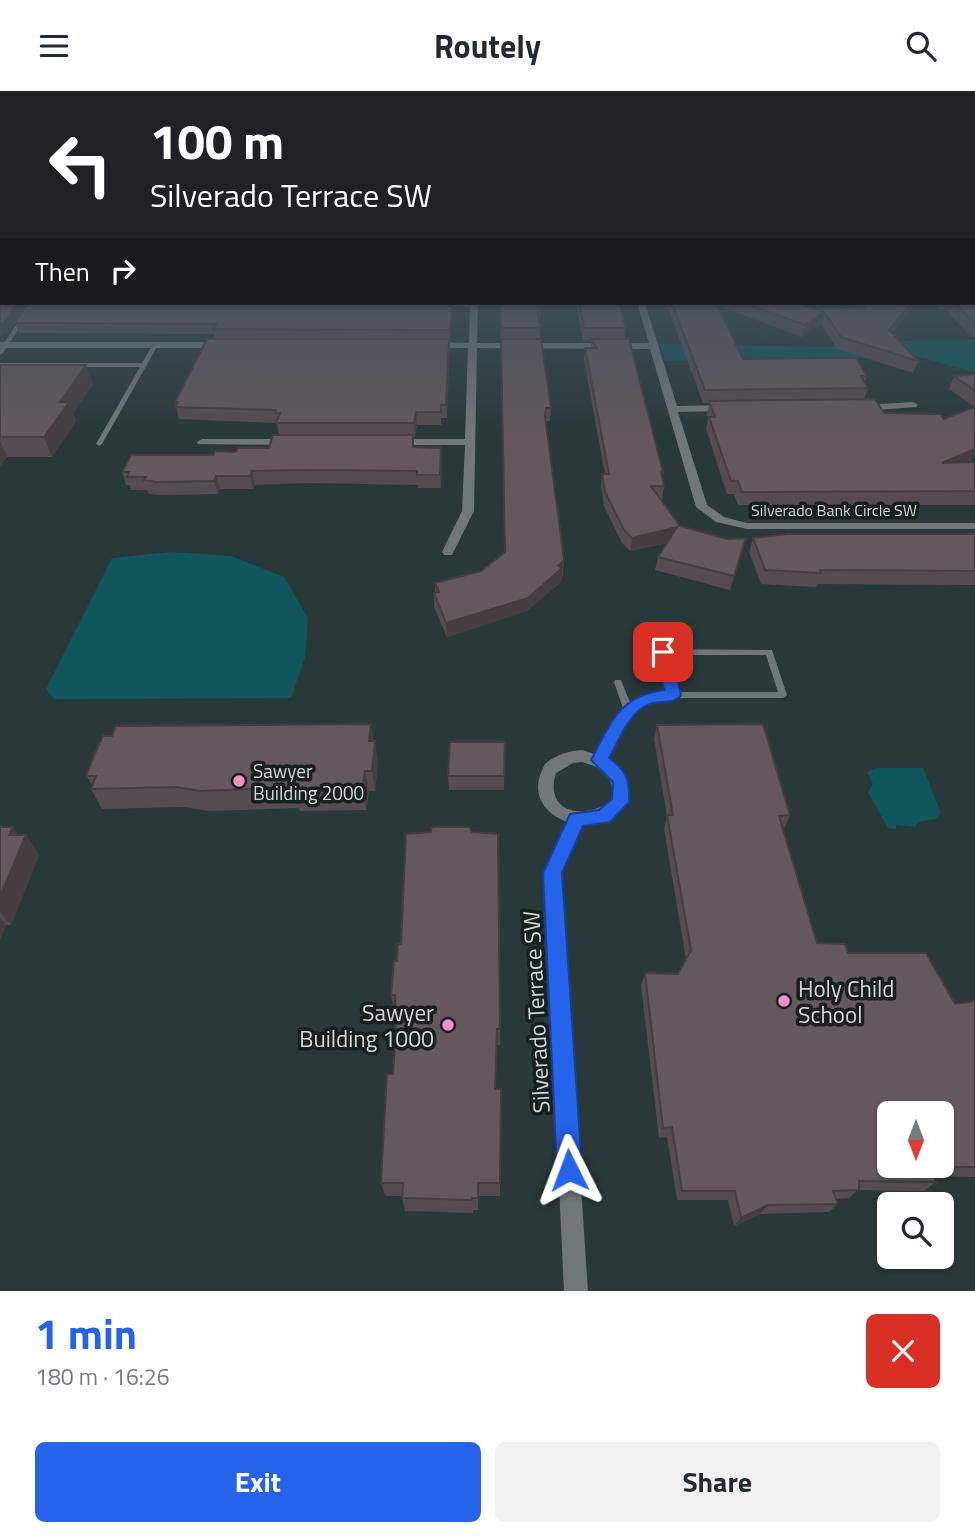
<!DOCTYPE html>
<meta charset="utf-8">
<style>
:root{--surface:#fff;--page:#f2f2f3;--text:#1f2937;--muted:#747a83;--accent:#2563eb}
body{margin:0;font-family:"Titillium Web",sans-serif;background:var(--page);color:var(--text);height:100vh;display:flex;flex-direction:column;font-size:26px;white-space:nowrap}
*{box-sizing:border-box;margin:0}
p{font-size:23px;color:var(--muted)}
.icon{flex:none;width:38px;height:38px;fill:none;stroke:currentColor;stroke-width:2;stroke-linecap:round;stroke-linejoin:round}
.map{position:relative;height:1200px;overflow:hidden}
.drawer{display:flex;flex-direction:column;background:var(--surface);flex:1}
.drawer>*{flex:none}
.guide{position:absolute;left:0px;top:0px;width:976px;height:214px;box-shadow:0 2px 5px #0004;background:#202124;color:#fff;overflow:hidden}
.needle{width:46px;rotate:180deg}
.fabs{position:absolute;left:877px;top:1010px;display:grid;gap:14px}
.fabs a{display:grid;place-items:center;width:77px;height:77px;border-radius:10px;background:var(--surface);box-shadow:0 2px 5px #0004;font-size:35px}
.pin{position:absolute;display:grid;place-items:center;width:60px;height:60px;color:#fff;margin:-30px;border-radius:14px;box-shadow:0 4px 10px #0006}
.me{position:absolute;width:77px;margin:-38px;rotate:357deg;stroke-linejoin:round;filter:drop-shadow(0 0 5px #0008)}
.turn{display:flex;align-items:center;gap:24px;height:147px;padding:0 35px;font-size:32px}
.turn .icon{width:91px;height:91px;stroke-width:2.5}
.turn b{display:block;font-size:49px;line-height:60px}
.then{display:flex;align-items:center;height:66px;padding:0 35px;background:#0003;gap:14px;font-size:26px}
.round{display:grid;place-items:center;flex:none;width:74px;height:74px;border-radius:10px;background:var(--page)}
.headline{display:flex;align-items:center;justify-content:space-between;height:119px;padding:0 35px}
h1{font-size:42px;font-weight:700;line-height:52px;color:var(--accent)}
.primary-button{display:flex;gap:14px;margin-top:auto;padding:14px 35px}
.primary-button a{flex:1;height:80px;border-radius:10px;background:var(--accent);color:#fff;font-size:28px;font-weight:700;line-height:80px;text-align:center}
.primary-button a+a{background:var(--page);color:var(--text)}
header{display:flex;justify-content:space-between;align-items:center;height:91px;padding:0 35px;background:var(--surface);font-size:32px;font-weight:700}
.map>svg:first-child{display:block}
</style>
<header><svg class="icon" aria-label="menu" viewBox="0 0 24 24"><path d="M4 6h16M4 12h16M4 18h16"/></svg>Routely<svg class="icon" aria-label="search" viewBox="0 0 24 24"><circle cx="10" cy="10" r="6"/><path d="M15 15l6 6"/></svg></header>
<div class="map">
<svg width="975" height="1200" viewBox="0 0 975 1200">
<rect width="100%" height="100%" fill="#29393a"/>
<!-- green -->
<path fill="#0f575c" d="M 918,249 L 975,249 L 975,282 L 920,266 L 665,270 L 660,253 L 835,256 Z
M 172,461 L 231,465 L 284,486 L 308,527 L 305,566 L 291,607 L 54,608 L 46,598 L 112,467 Z
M 877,677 L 923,677 L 941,722 L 936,728 L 918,731 L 915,736 L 896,734 L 896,738 L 888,737 L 868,701 L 873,693 L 867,681 Z"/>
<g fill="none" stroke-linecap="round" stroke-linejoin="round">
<!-- lane -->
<path fill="#707778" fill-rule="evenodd" d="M 31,212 L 35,212 L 3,262 L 0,264 L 0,258 Z
M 441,214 L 474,214 L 476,215 L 474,216 L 441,216 Z
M 153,253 L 158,254 L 102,353 L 99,355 L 96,353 L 140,276 L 0,276 L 0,272 L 142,272 Z
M 663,558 L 772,559 L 787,604 L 783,607 L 673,607 C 667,608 661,608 656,609 C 627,615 616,649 602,672 L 596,672 L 594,669 L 596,666 L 624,620 L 614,591 L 615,589 L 621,589 L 631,614 C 642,606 654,602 668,601 L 659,561 ZM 668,564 L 766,564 L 778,601 L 677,601 Z"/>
<!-- street -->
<path fill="#707778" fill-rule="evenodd" d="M 470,212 L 478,212 L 477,252 L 649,252 L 637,212 L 645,212 L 677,315 L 727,314 L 732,317 L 727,320 L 678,321 L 707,414 L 724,426 L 747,432 L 975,432 L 975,438 L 747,438 L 716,431 L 696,416 L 650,258 L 477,257 L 474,420 L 452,464 L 444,464 L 442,461 L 462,420 L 465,354 L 394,354 L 389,351 L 394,348 L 465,348 L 468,257 L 432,257 L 428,254 L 432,251 L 469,252 Z
M 814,212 L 822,212 L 822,213 L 818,215 Z
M 0,251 L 223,251 L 227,254 L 223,257 L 0,257 Z
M 913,311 L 918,314 L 916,316 L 863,320 L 858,317 L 863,314 Z
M 202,348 L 290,348 L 295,351 L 290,354 L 198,353 L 197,351 Z
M 582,659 C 615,670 629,673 629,711 C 619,727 600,733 582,734 L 560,782 L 588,1200 L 564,1200 L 544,782 L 568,731 C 546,724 533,706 540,684 C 542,680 543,676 545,673 C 555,664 569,660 582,659 ZM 582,671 C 605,678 613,683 613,708 C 587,730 543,723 556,682 L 573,672 Z"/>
</g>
<!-- wall -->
<path fill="#564b50" d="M 0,175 L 2,212 L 452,212 L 450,249 L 449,249 L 447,327 L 441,327 L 441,334 L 417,334 L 415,345 L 413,345 L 414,356 L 442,370 L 441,397 L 418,397 L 418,394 L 308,392 L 255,394 L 253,398 L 220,398 L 218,403 L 160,404 L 149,403 L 147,399 L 131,399 L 130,394 L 126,394 L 122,381 L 214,364 L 269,357 L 279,344 L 277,332 L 179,328 L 175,311 L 215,248 L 214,243 L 19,242 L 15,232 L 7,242 L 0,245 Z
M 975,193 L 975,246 L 971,246 L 946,219 L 941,219 L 934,212 L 975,212 Z
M 500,212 L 540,216 L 540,228 L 539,228 L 540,237 L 540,248 L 551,317 L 550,330 L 546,330 L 564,469 L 563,483 L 561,491 L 527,520 L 447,546 L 434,516 L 434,502 L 435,502 L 435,492 L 481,480 L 505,461 Z
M 572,212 L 619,212 L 626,237 L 625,248 L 663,381 L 662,387 L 664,395 L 662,408 L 661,408 L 680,435 L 727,448 L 746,447 L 730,499 L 655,479 L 658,466 L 667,452 L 630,460 L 622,452 L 604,415 L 601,396 L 602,383 L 605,383 L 584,269 L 585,257 L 591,257 L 591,249 L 583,249 L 576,213 Z
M 666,212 L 800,212 L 801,214 L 821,220 L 822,218 L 852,217 L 848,212 L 916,212 L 892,242 L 918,270 L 913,282 L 837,258 L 821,233 L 802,246 L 717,214 L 743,268 L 867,285 L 865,292 L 868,297 L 864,308 L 884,322 L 944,328 L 975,316 L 949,298 L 954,285 L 975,283 L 975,360 L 970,371 L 975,371 L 975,414 L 738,414 L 734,403 L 727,403 L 706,338 L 708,328 L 707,323 L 709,312 L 703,312 Z
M 0,274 L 93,293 L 73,322 L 76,330 L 52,366 L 7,366 L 0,375 Z
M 975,443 L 975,494 L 817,493 L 816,496 L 761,493 L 749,461 L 753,447 Z
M 657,634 L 790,724 L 784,738 L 783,738 L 817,852 L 848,862 L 955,913 L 975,910 L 975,1086 L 934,1085 L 936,1091 L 924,1100 L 858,1099 L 849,1107 L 836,1108 L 838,1113 L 829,1121 L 760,1123 L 734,1135 L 728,1109 L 677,1109 L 667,1046 L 659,1047 L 641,894 L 645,882 L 678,883 L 686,868 L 664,738 L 667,725 L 654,648 Z
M 374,650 L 378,671 L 375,700 L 369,700 L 366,719 L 300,720 L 299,717 L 209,720 L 184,716 L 102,718 L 91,698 L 92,695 L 87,685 Z
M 505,651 L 504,699 L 449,699 L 448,685 Z
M 0,736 L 18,744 L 26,744 L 39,764 L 11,834 L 6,834 L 0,848 Z
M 394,870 L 500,938 L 500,954 L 496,954 L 495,998 L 501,998 L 500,1105 L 478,1105 L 478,1119 L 473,1119 L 473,1122 L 405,1120 L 402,1105 L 385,1105 L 381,1092 L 393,983 L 396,939 L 395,922 L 394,922 L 391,904 Z"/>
<!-- shaded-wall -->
<path fill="#463d41" d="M 18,212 L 29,212 L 7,242 L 1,245 L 0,234 Z
M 911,212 L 916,212 L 885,251 L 889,239 Z
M 824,221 L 821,233 L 802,246 L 805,234 Z
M 449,248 L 450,260 L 447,327 L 446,314 Z
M 86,274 L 93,293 L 73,322 L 76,330 L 52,366 L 44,346 L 60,311 Z
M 416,321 L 417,334 L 415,345 L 414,332 Z
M 0,350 L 7,366 L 0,375 Z
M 441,357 L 442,370 L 441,397 L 440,384 Z
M 975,358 L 970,371 L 942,372 Z
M 252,380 L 255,394 L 253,398 L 250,385 Z
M 216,385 L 220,398 L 218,403 L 214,390 Z
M 677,436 L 675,450 L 630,460 L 632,447 Z
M 746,447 L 743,461 L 730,499 L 734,485 Z
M 564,469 L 561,491 L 527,520 L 447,546 L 446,532 L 558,475 Z
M 371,633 L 374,653 L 369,650 Z
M 375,650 L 378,671 L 375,700 L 372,680 Z
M 365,680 L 369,700 L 366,719 L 362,699 Z
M 13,736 L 23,751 L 26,744 L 39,764 L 11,834 L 0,821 L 0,805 L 9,744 Z
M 0,827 L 6,834 L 0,848 Z
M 768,1114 L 760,1123 L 734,1135 L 741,1127 Z"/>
<!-- building -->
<path fill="#64575d" stroke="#463d41" stroke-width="2" fill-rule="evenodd" d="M 0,175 L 2,175 L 2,212 L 18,212 L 3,232 L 0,234 Z
M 975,193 L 975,233 L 955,212 L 975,212 Z
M 28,212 L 452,212 L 450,239 L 213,238 L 216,233 L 15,232 Z
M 500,212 L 540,212 L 540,216 L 537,216 L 540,237 L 501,237 Z
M 579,212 L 619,212 L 626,237 L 584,237 Z
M 672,212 L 716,212 L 743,268 L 856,267 L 867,285 L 861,285 L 868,297 L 705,299 Z
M 744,212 L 800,212 L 801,214 L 824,221 L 822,218 L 865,216 L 861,212 L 911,212 L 889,239 L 918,270 L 841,246 L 824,221 L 805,234 Z
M 207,248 L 449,248 L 446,314 L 441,314 L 441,321 L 416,321 L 414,332 L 276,332 L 280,322 L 275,322 L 276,319 L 175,316 L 178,311 L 175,311 Z
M 501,248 L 541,248 L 551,317 L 546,317 L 545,325 L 564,469 L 558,475 L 562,477 L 528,507 L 446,532 L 434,502 L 439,501 L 435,492 L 481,480 L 505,461 Z
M 591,248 L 629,248 L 663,381 L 661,381 L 664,395 L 651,395 L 680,435 L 727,448 L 746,447 L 734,485 L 658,466 L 677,436 L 632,447 L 624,439 L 605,401 L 602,383 L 609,383 L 585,257 L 597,257 Z
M 0,274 L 86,274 L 60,311 L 69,311 L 44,346 L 0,346 Z
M 975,283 L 975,300 L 954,285 Z
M 875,308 L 884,322 L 940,323 L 944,328 L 975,316 L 975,358 L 942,372 L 975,371 L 975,400 L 742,401 L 738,390 L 731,390 L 709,326 L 715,326 L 709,310 Z
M 273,344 L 413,344 L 413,356 L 441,357 L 440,384 L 417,384 L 417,380 L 306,379 L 252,380 L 250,385 L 216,385 L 214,390 L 156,391 L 144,389 L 146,386 L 127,386 L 129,381 L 122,381 L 131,364 L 214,364 L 215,360 L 236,361 L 238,357 L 269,357 Z
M 787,443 L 975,443 L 975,480 L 820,479 L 821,482 L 765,479 L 753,447 Z
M 371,633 L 369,650 L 375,650 L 372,680 L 365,680 L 362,699 L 295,700 L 295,696 L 201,700 L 175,696 L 91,698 L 96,685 L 87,685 L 87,682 L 96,660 L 103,645 L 112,645 L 116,635 Z
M 763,633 L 790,724 L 779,725 L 817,852 L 845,853 L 848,862 L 926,862 L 955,913 L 975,910 L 975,1076 L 932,1076 L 936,1091 L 859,1090 L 859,1099 L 833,1100 L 838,1113 L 768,1114 L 741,1127 L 735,1100 L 682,1100 L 672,1036 L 663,1037 L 645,882 L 678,883 L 691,859 L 667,724 L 673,724 L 657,634 ZM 889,1022 L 942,1022 L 942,1074 L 889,1074 Z
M 450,651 L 505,651 L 504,685 L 448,685 Z
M 0,736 L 13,736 L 9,744 L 26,744 L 0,805 Z
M 436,736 L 469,736 L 472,741 L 498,743 L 500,938 L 497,938 L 495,998 L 501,998 L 500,1092 L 478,1092 L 478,1107 L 472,1107 L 472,1109 L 402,1107 L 403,1092 L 381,1092 L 387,983 L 393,983 L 396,939 L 395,904 L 391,904 L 394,870 L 397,870 L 398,853 L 401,853 L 406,743 L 431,741 L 431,737 Z"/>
<!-- sky -->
<linearGradient id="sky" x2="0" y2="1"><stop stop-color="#171f20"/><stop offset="0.51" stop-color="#435460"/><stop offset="1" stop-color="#435460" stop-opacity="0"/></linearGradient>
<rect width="975" height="343" fill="url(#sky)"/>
<!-- route -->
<path fill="#2563eb" stroke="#184099" stroke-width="2" d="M 663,555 L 671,561 L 681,604 C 674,614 661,609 650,613 C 629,620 619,650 609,667 C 627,680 630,689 629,711 L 610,731 L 583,735 L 562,782 L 582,1079 L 578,1088 L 569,1092 L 561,1088 L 557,1079 L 543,782 L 570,723 L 599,719 L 612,708 L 613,691 L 591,669 C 611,632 619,605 664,599 L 656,561 Z"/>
<!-- markers -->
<g fill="#f98fc9" stroke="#181f1f" stroke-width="2.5">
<circle cx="239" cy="690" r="7"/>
<circle cx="784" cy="910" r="7"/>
<circle cx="448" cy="934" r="7"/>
</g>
<g text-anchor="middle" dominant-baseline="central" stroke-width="7" stroke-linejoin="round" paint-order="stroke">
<!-- far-street labels -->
<g font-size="16" fill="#cfd8d9" stroke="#181f1f">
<text x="834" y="419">Silverado Bank Circle SW</text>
</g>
<!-- poi labels -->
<g font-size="19" fill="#cfd8d9" stroke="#181f1f" text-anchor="start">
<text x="253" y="679">Sawyer<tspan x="253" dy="22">Building 2000</tspan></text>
</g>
<!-- near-poi labels -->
<g font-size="23" fill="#cfd8d9" stroke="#181f1f" text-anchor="start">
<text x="798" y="897">Holy Child<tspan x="798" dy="26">School</tspan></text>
<text x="434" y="921" text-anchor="end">Sawyer<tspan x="434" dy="26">Building 1000</tspan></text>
</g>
<!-- near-street labels -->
<g font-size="23" fill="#cfd8d9" stroke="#181f1f">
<text transform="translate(536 921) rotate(-93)">Silverado Terrace SW</text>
</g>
</g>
</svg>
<div class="fabs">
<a><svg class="needle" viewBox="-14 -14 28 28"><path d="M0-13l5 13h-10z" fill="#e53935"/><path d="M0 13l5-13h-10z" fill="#747a83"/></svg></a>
<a><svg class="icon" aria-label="search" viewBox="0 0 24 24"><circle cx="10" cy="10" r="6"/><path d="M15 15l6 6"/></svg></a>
</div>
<div class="pin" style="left:663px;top:561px;background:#d93025"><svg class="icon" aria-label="arrive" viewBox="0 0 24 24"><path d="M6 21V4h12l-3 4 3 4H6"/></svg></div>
<svg class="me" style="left:569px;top:1079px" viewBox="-20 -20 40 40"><path d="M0-17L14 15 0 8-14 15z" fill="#2563eb" stroke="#fff" stroke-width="4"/></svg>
<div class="guide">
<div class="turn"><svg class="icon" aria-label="left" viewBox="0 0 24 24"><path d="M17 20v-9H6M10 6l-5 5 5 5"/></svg><div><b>100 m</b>Silverado Terrace SW</div></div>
<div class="then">Then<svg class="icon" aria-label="right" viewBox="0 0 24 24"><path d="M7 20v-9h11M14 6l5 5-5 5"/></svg></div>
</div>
</div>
<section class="drawer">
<div class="headline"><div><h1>1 min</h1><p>180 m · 16:26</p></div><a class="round" style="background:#d93025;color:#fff"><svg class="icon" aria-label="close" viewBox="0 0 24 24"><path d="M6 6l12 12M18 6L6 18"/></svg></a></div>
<div class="primary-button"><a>Exit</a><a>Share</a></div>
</section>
